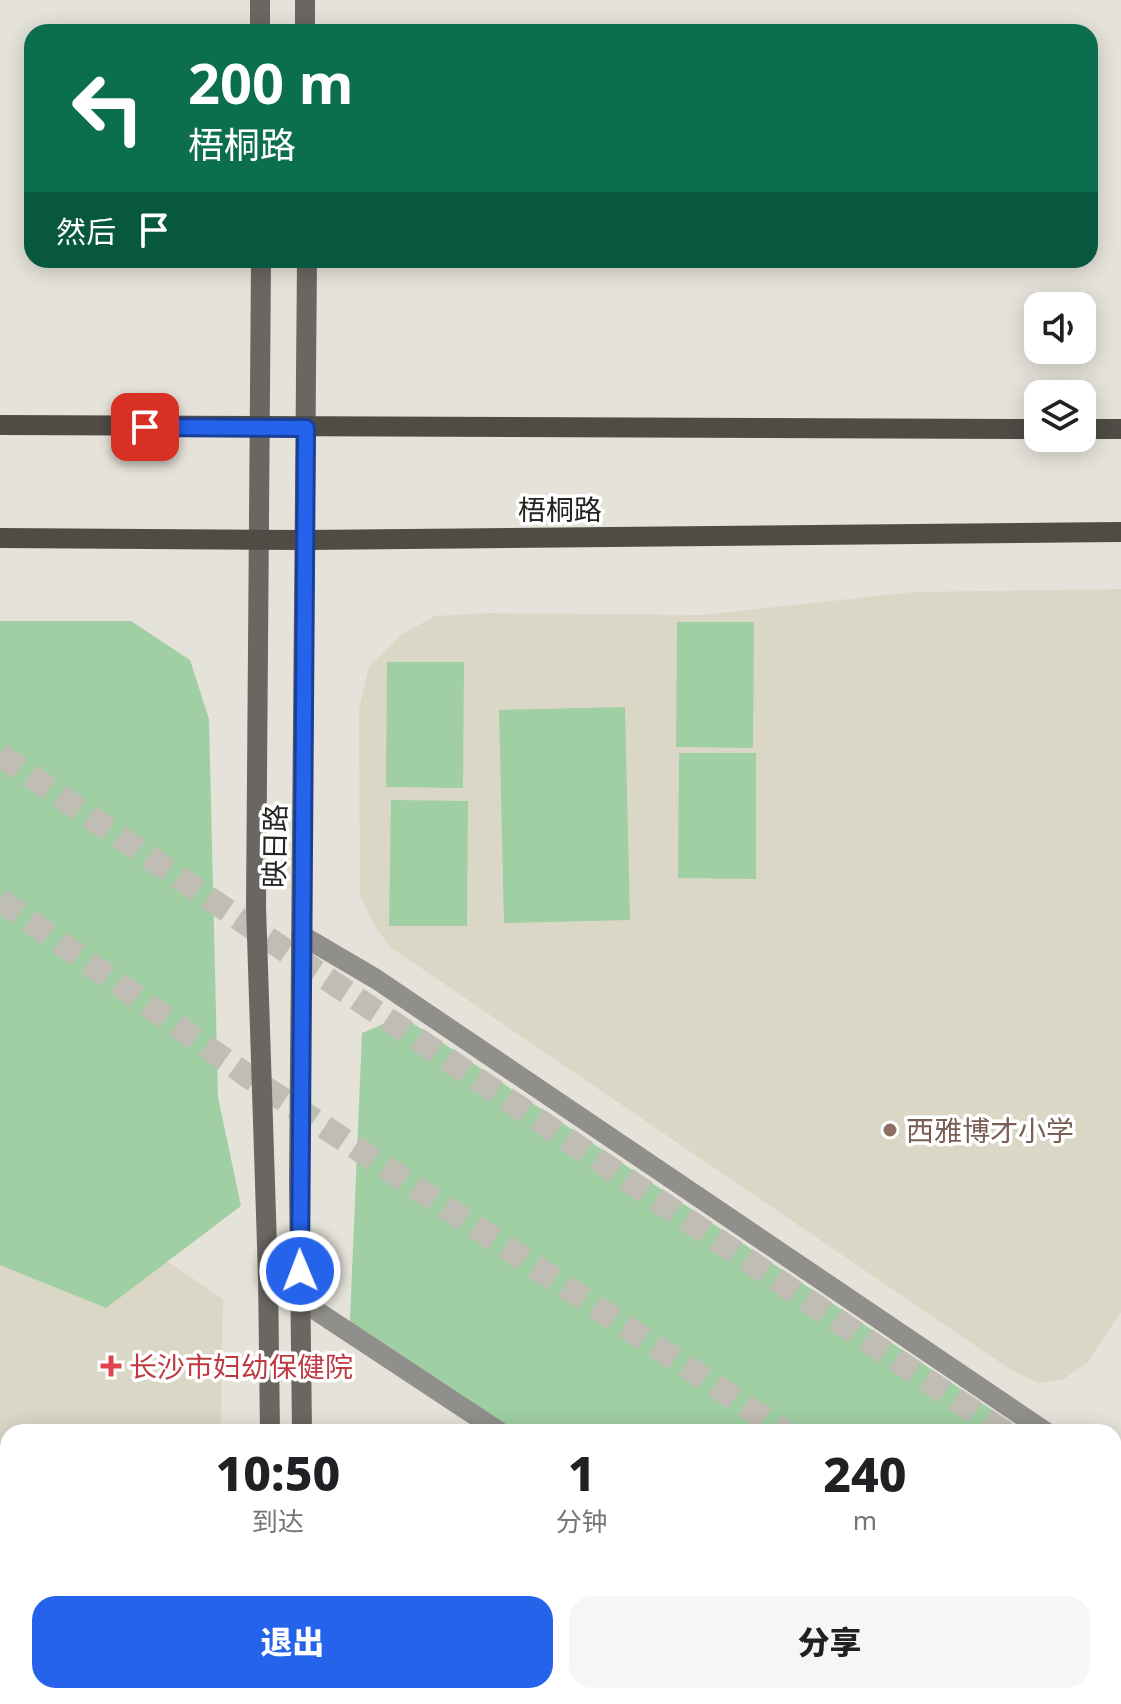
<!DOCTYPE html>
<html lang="zh">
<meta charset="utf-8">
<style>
:root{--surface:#fff;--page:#f6f6f6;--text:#202124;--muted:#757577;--accent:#2563eb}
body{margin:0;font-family:"Noto Sans","Noto Sans SC",sans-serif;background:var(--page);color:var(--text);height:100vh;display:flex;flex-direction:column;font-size:30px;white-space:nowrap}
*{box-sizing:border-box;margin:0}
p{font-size:26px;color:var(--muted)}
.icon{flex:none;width:44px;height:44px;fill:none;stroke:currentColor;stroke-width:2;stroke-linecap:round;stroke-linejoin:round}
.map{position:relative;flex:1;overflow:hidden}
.side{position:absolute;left:0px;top:1424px;width:1122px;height:280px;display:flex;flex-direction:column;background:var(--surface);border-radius:24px 24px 0 0;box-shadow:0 4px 20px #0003}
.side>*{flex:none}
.top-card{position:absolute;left:24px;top:24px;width:1074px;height:244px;border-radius:24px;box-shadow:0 4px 20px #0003;background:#0b6e4f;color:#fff;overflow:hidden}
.tools{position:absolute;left:1024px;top:292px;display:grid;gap:16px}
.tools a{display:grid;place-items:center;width:72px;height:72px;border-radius:16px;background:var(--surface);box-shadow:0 4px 20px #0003;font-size:40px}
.pin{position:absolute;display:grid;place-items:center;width:68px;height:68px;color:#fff;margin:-34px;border-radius:16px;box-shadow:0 4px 12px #0006}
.me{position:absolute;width:88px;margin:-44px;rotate:359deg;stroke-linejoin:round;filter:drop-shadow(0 0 6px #0008)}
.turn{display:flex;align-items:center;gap:28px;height:168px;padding:0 32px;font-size:36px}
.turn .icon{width:104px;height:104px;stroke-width:2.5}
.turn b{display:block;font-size:56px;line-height:68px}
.then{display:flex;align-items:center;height:76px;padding:0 32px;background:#0003;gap:16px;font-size:30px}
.eta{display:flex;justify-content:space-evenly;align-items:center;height:136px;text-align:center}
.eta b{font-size:48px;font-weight:800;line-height:56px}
.primary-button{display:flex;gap:16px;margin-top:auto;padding:16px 32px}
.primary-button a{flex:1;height:92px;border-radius:24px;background:var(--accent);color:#fff;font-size:32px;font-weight:800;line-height:92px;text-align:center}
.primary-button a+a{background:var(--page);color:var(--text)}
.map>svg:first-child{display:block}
</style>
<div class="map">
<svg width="1121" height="1704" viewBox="0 0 1121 1704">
<rect width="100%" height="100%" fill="#e5e3d9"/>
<!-- built -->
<path fill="#dbd7c7" d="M 1121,589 L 1121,1312 L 1087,1363 L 1062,1380 L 1038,1383 L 1011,1370 L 390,947 L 373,924 L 360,895 L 359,709 L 369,666 L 402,634 L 435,616 L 487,613 L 703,615 L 913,592 Z
M 0,1147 L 223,1299 L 221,1432 L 8,1432 L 8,1696 L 216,1696 L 215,1704 L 0,1704 Z"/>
<!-- green -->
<path fill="#9fcfa2" d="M 0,621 L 131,621 L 190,660 L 209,719 L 218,1097 L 241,1206 L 106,1308 L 0,1265 Z
M 677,622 L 754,622 L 753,748 L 676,747 Z
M 387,662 L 464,662 L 463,788 L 386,787 Z
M 625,707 L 630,920 L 504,923 L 499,710 Z
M 679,753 L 756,753 L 756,879 L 678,878 Z
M 391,800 L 468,801 L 467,926 L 389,926 Z
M 402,1016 L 1025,1432 L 482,1432 L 349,1343 L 362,1033 Z
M 1114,1491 L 1121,1496 L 1121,1704 L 1028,1704 L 1016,1696 L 1114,1696 Z"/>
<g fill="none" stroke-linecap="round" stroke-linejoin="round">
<!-- motorway-tunnel -->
<path stroke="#bfbdb4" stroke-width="24" stroke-dasharray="24 12" stroke-linecap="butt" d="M 0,755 L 314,970 L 1004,1432
M 0,900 L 252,1079 L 785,1432
M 1114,1506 L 1121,1510
M 1114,1650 L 1121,1655"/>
<!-- minor -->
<path stroke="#918f8b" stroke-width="20" d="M 301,935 L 376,979 L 1046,1432
M 300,1300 L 500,1432
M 1114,1478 L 1121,1483
M 1028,1696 L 1040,1704"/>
<!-- secondary -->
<path stroke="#6a6762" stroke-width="20" d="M 260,0 L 260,32
M 305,0 L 305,32
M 261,260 L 256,906 L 268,1276 L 270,1432
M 302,1432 L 299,1183 L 307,260
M 273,1696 L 274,1704
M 306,1696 L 306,1704"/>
<!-- primary -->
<path stroke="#4e4c45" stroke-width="20" d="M 0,425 L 1038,429
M 1082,429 L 1121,429
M 0,538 L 305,540 L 1121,532"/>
</g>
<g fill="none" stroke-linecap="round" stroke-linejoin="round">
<!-- route casing -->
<g stroke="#184099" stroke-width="20">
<path id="route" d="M 145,427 L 306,428 L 300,1271"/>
</g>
<!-- route -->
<use href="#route" stroke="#2563eb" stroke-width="14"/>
</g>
<!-- markers -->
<circle fill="#8d6e63" stroke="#fff" stroke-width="3" cx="890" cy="1130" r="8"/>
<path fill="#e0444e" stroke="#fff" stroke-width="3" d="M107 1354h8v8h8v8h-8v8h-8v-8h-8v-8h8z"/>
<g text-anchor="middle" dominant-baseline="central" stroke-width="7" stroke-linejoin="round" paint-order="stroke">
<!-- street labels -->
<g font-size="28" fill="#252420" stroke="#fff">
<text x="560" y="509">梧桐路</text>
<text transform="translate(274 846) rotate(-89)">映日路</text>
</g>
<!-- education labels -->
<g font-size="28" fill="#785e54" stroke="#fff" text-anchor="start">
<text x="906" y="1130">西雅博才小学</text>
</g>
<!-- health labels -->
<g font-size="28" fill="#be3a42" stroke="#fff" text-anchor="start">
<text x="129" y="1366">长沙市妇幼保健院</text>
</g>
</g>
</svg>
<div class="tools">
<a><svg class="icon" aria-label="sound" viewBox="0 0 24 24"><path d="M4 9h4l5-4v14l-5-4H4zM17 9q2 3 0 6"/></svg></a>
<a><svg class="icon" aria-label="layers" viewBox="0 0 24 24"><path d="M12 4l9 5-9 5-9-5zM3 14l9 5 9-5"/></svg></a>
</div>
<div class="pin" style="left:145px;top:427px;background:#d93025"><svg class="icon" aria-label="arrive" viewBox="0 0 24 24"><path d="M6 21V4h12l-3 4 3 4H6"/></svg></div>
<svg class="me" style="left:300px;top:1271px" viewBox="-20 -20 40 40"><circle r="17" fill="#2563eb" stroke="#fff" stroke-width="3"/><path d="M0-11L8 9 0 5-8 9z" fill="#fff"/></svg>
<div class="top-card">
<div class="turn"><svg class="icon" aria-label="left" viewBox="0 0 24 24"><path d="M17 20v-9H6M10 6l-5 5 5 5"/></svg><div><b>200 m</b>梧桐路</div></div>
<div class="then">然后<svg class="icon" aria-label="arrive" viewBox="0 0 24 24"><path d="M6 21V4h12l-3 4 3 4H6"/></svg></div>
</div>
<section class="side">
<div class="eta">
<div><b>10:50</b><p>到达</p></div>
<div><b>1</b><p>分钟</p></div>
<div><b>240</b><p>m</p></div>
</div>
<div class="primary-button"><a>退出</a><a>分享</a></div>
</section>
</div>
